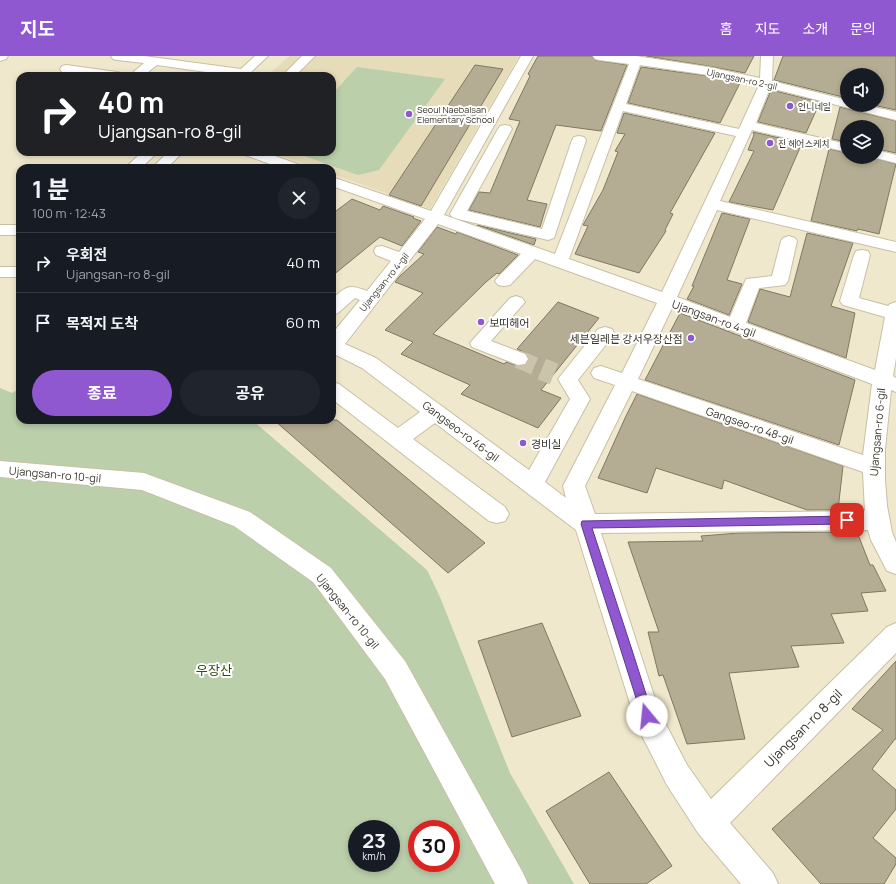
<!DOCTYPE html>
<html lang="ko">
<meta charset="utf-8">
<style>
:root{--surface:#171b24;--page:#20242c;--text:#f1f3f6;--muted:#9ea1a6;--line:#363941;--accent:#9058d0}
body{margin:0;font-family:Manrope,"Noto Sans KR",sans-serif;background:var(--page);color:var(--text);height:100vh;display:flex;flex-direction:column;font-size:15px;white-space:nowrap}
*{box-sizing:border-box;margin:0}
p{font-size:13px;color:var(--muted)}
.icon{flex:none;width:22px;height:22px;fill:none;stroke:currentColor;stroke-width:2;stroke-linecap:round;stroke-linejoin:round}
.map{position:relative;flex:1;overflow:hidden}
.sheet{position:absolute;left:16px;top:108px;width:320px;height:260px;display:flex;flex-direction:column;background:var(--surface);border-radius:12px;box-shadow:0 2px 6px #0003}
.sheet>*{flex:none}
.top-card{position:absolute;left:16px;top:16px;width:320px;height:84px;border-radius:12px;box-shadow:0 2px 6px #0003;background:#202124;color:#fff;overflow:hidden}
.tools{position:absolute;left:840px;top:12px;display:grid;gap:8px}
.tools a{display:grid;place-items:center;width:44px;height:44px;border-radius:50%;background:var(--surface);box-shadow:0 2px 6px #0003;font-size:20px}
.speed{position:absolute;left:348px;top:764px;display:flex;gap:8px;font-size:20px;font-weight:700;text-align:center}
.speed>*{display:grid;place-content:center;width:52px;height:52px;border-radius:50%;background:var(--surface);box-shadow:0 2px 6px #0003;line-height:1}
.speed small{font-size:10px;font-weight:400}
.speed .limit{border:6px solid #d22;background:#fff;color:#111}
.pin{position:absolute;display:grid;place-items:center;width:34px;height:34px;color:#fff;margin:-17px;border-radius:8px;box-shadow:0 2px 6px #0006}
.me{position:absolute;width:44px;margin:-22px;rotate:343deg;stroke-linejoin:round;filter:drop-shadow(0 0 3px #0008)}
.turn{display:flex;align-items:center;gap:14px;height:84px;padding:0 16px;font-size:18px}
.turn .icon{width:52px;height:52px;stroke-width:2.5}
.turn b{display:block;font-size:28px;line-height:34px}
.round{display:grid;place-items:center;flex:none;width:42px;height:42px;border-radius:21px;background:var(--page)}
.head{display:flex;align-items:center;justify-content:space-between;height:68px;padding:0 16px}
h1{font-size:24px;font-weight:700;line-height:30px}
.action{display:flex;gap:8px;margin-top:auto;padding:8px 16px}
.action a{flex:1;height:46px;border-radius:24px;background:var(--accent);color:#fff;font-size:16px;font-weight:700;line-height:46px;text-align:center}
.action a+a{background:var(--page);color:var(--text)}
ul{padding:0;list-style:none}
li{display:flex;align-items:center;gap:12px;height:60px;padding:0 16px;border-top:1px solid var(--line)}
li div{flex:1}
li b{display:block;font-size:15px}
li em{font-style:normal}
header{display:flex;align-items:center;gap:24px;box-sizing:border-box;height:56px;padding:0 20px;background:var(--accent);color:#fff}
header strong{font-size:19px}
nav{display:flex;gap:22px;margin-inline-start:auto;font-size:14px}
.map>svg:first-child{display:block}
</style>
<header>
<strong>지도</strong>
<nav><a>홈</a><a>지도</a><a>소개</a><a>문의</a></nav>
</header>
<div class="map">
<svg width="896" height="828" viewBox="0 0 896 828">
<rect width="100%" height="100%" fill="#f0e8cd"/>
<!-- built -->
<path fill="#e6dcb9" d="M 289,0 L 519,0 L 430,153 L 332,118 L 332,112 L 315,112 L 269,96 L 332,96 L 332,20 L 267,20 Z"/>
<!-- green -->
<path fill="#bbcfab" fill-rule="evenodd" d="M 357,11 L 445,23 L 379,114 L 358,119 L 293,96 L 332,96 L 332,38 Z
M 0,332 L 12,337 L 20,332 L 20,364 L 252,364 L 427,514 L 440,541 L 510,717 L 574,828 L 0,828 ZM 357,773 L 391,773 L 391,807 L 357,807 ZM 417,773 L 451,773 L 451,807 L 417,807 Z"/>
<!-- building -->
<path fill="#b5ad93" stroke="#7f7860" d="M 538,0 L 592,0 L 595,4 L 627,9 L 601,75 L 556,69 L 527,144 L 547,148 L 540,171 L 469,154 L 479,136 L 490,137 L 520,65 L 509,63 L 530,20 L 528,18 Z
M 646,0 L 754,0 L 745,17 L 708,10 Z
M 783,0 L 896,0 L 896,54 L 873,49 L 877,49 L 877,19 L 847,19 L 847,42 L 774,24 Z
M 475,9 L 503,13 L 421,150 L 389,139 Z
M 641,11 L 708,20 L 740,27 L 720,67 L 628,47 Z
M 771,34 L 820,46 L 806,77 L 758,66 Z
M 840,51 L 896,65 L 896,97 L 877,93 L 877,71 L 847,71 L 847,86 L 832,83 Z
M 624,57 L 715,77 L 670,157 L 673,158 L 665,174 L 666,175 L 639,217 L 575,198 L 588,170 L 583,169 L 603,134 L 618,96 L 615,95 L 625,78 L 617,77 Z
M 753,76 L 802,87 L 773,154 L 729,146 L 754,95 L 748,94 L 754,79 Z
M 829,93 L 847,97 L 847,101 L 871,101 L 896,108 L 879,178 L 858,173 L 857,175 L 811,165 Z
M 352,143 L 380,154 L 383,150 L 414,161 L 413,162 L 421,165 L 402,190 L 380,181 L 332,220 L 332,158 Z
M 722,157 L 750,163 L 727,224 L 742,228 L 729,259 L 687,243 L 694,230 L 692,230 Z
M 477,169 L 536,183 L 534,189 Z
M 437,171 L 456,178 L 457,176 L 518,199 L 499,218 L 497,217 L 486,226 L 433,278 L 504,308 L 506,306 L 518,310 L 526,309 L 529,302 L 526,297 L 517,293 L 558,246 L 599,262 L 541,334 L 561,342 L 538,372 L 461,338 L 470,329 L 401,298 L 413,286 L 385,274 L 423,237 L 395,226 L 400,220 L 424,198 L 418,196 Z
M 807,177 L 853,187 L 831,250 L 855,257 L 846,302 L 748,266 L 760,233 L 790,241 Z
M 680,257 L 855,324 L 839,389 L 645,324 Z
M 637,338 L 843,410 L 838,454 L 807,454 L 724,424 L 722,433 L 656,412 L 647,437 L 598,422 L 626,360 Z
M 274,364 L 337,364 L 485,487 L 448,517 Z
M 857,476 L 870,509 L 873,509 L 886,535 L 861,537 L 868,555 L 831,558 L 844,587 L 791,590 L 799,611 L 729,617 L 745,683 L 687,688 L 663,619 L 659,620 L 648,576 L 659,576 L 628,486 L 703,485 L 701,480 L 739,477 Z
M 542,567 L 581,660 L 512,681 L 478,585 Z
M 896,605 L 896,683 L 895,683 L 872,713 L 896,734 L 896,753 L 873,782 L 896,802 L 896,808 L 884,828 L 821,828 L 772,773 L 883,674 L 852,653 Z
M 609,716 L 672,810 L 646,828 L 590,828 L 546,755 Z"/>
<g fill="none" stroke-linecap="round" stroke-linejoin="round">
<!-- minor-tunnel-far1 -->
<path stroke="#cbc4ad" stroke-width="18" stroke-dasharray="18 8" stroke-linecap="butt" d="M 518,303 L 544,314"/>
<!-- minor-tunnel -->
<path stroke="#cbc4ad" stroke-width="22" stroke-dasharray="22 11" stroke-linecap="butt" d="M 542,313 L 554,318"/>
<!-- minor casing -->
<g stroke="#c7c0a5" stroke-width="2">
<path id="minor" d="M 0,0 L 8,0 L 6,3 L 0,5 Z
M 111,0 L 144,0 L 241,13 L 255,0 L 268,0 L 247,20 L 234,20 L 157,9 L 143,20 L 129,20 L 144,7 L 117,4 L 113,3 Z
M 302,0 L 315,0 L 295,20 L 282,20 Z
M 521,0 L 533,0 L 444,159 L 555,198 L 629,8 L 599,4 L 595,3 L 593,0 L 636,0 L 708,11 L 760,22 L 761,0 L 773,0 L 772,25 L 847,44 L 847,49 L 866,49 L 896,56 L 896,64 L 770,32 L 756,67 L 847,88 L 847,96 L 752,74 L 720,145 L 896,186 L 896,196 L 717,154 L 677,241 L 730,261 L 746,223 L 772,220 L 781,185 L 783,182 L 789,180 L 795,182 L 797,185 L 788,225 L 785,229 L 759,232 L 746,267 L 875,314 L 885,261 L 843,249 L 840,245 L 854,199 L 856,195 L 862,194 L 868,195 L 870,199 L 859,242 L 888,250 L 890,248 L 896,246 L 896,302 L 893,320 L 896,322 L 896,336 L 891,334 L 885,394 L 885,423 L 887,450 L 892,476 L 896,486 L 896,518 L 887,515 L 871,484 L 868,474 L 601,477 L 659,655 L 687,709 L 711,743 L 887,571 L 896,567 L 896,597 L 730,767 L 773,817 L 778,828 L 741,828 L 698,777 L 667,729 L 637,670 L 576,474 L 435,367 L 413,383 L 505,451 L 509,458 L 505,465 L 497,467 L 489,465 L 332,343 L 332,326 L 339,328 L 398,372 L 420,356 L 362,312 L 332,297 L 332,278 L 360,244 L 355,242 L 338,257 L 332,259 L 332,243 C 347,230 348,228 367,235 L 391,205 L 376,199 L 374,195 L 376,191 L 382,190 L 399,196 L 425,163 L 332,130 L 332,121 L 431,155 ZM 640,9 L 708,19 L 759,29 L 739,73 L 626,48 ZM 623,55 L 736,80 L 662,236 L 569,203 ZM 438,168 L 521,198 L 498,221 L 495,225 L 498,229 L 504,230 L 510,229 L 535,203 L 657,247 L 622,317 L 601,310 L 594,312 L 591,317 L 594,322 L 615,329 L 563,430 L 566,442 L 545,426 L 590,343 L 578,324 L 612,281 L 614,277 L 612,273 L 605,271 L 598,273 L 558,323 L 570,343 L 529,414 L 376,302 L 345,288 ZM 672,252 L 872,328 L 863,399 L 638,323 ZM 632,335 L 863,416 L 865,455 L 595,458 L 585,430 Z
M 66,9 L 117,16 L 121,17 L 123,20 L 90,20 L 62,16 L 60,13 L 62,10 Z
M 505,69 L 510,70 L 512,73 L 467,155 L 542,173 L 572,84 L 574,81 L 579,80 L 584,81 L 586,84 L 554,182 L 548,184 L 458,163 L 452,161 L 450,158 L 498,73 L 500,70 Z
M 877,94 L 896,99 L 896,107 L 872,101 L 877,101 Z
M 142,96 L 158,96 L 141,112 L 125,112 Z
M 168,96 L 183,96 L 167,112 L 152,112 Z
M 243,96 L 264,96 L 300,109 L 302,112 L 281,112 L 245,99 Z
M 0,169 L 20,169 L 20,179 L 0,179 Z
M 0,211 L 20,211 L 20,221 L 0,221 Z
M 516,240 L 522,242 L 525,246 L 491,285 L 525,298 L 528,303 L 525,308 L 518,309 L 472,291 L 470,287 L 510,242 Z
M 0,405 L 144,417 L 152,420 L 250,456 L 331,512 L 405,605 L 523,817 L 528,828 L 495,828 L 385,623 L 313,526 L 234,470 L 142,434 L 0,421 Z"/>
</g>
<!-- minor -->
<use href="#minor" fill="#fff" fill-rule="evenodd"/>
</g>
<!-- route -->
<path fill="#9058d0" stroke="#5e3987" d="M 847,460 L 851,461 L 852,464 L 851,467 L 847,468 L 592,472 L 632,594 L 653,660 L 651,664 L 647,666 L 643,664 L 581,468 L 582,465 Z"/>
<!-- markers -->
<g fill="#9058d0" stroke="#fff" stroke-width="1.5">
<circle cx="790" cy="50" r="4"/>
<circle cx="409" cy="58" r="4"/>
<circle cx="770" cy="87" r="4"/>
<circle cx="481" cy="266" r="4"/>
<circle cx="691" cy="282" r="4"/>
<circle cx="523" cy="387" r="4"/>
</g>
<g text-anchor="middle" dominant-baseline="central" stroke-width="4" stroke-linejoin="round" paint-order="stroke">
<!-- far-street labels -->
<g font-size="9" fill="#39362b" stroke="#fff">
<text transform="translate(742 23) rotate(12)">Ujangsan-ro 2-gil</text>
<text transform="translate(384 226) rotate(-51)">Ujangsan-ro 4-gil</text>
</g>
<!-- far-poi labels -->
<g font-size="9" fill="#39362b" stroke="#fff" text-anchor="start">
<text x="798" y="50">언니네일</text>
<text x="417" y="53">Seoul Naebalsan<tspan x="417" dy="10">Elementary School</tspan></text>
<text x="778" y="87">진 헤어스케치</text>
</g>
<!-- street labels -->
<g font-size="11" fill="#39362b" stroke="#fff">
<text transform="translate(714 262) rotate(20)">Ujangsan-ro 4-gil</text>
<text transform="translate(750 369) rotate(19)">Gangseo-ro 48-gil</text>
<text transform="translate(461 375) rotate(37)">Gangseo-ro 46-gil</text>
<text transform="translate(877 376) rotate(-85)">Ujangsan-ro 6-gil</text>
<text transform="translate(55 418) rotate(5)">Ujangsan-ro 10-gil</text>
<text transform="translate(348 555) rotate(51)">Ujangsan-ro 10-gil</text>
</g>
<!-- poi labels -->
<g font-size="11" fill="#39362b" stroke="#fff" text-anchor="start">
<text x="489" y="266">보띠헤어</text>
<text x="683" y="282" text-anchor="end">세븐일레븐 강서우장산점</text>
<text x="531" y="387">경비실</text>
</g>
<!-- near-park labels -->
<g font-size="13" fill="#304e0b" stroke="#fff">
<text x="214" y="614">우장산</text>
</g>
<!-- near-street labels -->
<g font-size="13" fill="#39362b" stroke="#fff">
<text transform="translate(803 672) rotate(-45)">Ujangsan-ro 8-gil</text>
</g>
</g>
</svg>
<div class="tools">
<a><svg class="icon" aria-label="sound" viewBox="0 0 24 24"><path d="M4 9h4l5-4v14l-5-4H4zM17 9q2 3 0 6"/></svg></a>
<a><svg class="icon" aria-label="layers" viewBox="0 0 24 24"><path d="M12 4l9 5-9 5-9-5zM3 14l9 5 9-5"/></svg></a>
</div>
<div class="speed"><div>23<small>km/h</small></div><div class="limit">30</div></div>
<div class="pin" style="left:847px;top:464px;background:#d93025"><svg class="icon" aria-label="arrive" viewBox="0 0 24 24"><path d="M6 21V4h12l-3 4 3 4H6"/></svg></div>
<svg class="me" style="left:647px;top:660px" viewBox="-20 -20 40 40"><circle r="19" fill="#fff"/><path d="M0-13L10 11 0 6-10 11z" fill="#9058d0"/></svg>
<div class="top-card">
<div class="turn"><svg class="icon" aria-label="right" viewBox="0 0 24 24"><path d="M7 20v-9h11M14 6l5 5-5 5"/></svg><div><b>40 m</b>Ujangsan-ro 8-gil</div></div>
</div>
<section class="sheet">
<div class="head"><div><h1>1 분</h1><p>100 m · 12:43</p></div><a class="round"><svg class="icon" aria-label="close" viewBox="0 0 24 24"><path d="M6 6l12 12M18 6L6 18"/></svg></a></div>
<ul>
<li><svg class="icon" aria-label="right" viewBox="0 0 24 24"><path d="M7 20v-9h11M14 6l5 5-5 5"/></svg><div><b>우회전</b><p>Ujangsan-ro 8-gil</p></div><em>40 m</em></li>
<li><svg class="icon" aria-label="arrive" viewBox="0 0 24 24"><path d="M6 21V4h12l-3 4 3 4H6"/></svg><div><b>목적지 도착</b></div><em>60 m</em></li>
</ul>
<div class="action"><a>종료</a><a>공유</a></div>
</section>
</div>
